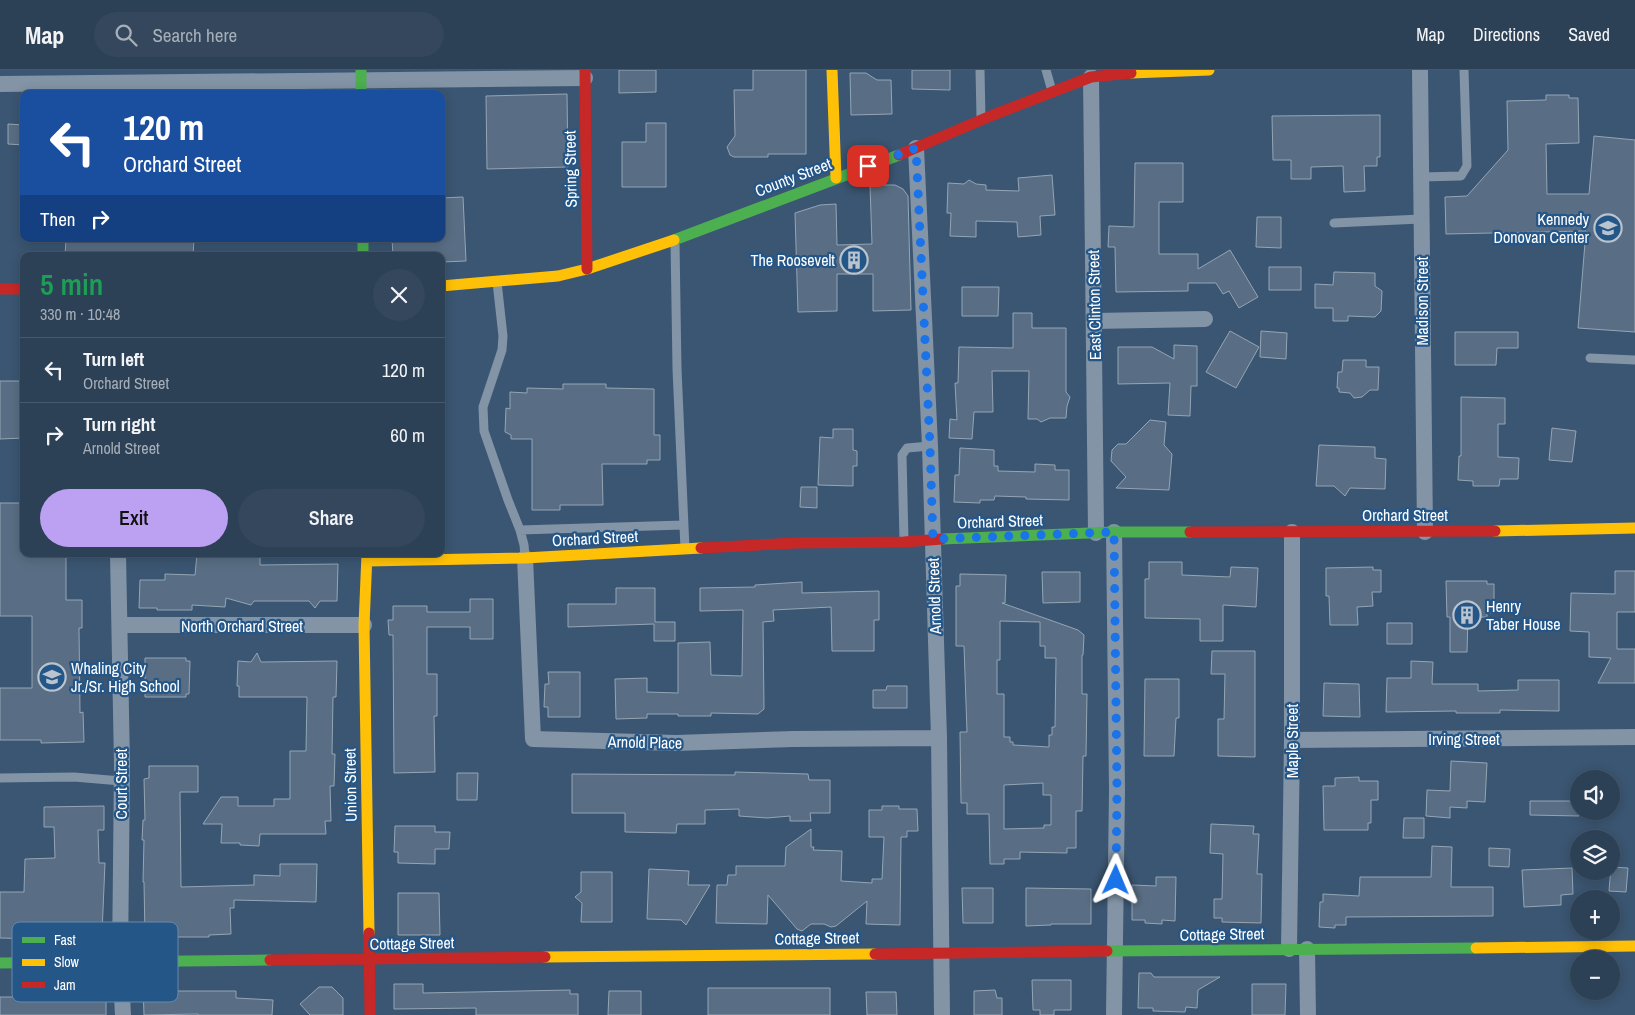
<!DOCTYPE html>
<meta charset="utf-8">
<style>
:root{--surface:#2c4056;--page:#34475c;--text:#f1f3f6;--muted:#a6afb9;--line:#48596c;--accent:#bca0f2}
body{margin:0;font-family:"Archivo Narrow",sans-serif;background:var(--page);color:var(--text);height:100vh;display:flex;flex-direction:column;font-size:19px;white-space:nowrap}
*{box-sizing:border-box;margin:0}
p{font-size:16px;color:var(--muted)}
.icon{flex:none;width:28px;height:28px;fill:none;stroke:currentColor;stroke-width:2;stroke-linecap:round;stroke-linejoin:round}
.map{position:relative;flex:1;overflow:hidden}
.side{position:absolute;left:20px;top:182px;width:425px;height:305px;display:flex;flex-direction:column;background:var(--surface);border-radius:10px;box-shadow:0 2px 12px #0003,0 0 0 1px var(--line)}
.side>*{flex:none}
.banner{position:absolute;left:20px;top:20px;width:425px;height:152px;border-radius:10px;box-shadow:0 2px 12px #0003,0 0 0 1px var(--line);background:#1a4fa0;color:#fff;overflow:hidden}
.fabs{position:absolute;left:1570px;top:700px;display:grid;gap:10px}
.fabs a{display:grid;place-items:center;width:50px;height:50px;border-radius:50%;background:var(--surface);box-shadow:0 2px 12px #0003,0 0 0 1px var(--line);font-size:25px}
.pin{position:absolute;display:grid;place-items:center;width:42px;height:42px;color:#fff;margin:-21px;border-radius:10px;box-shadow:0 2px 8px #0006}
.me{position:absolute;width:55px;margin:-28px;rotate:1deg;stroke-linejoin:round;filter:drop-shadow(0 0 4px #0008)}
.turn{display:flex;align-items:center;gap:18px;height:105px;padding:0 20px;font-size:22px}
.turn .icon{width:65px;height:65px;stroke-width:2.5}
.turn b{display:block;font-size:35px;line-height:42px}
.then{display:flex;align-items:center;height:48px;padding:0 20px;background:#0003;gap:10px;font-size:19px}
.round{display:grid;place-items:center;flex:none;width:52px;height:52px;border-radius:26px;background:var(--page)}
.head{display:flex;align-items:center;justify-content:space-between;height:85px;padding:0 20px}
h1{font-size:30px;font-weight:600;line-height:38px;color:#1e9e55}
.cta{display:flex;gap:10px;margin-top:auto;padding:10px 20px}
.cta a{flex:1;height:58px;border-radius:30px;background:var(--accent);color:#111;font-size:20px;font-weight:600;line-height:58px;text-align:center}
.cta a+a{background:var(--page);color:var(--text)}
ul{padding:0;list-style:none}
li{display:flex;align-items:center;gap:15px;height:65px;padding:0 20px;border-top:1px solid var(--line)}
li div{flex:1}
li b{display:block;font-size:19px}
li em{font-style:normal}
header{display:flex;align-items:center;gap:30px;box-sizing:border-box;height:70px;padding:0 25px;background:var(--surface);border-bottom:1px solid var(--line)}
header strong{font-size:24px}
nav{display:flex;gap:28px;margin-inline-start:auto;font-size:18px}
.search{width:350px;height:45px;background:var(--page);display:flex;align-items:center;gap:12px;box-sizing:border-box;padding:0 18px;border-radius:28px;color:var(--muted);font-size:19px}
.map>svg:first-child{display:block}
</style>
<header>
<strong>Map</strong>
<div class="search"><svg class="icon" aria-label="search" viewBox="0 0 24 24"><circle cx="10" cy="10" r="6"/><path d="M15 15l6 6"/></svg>Search here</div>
<nav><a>Map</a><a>Directions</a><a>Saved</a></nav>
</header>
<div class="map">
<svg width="1635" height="945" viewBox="0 0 1635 945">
<rect width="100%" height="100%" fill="#3b5672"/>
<!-- building -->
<path fill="#596e84" stroke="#95a5b5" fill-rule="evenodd" d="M 619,0 L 656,0 L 656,22 L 619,23 Z
M 753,0 L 806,0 L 806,84 L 768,84 L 768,87 L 734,87 L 730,85 L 727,77 L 735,66 L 734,20 L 753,20 Z
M 912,0 L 950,0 L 950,20 L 912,19 Z
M 850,3 L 866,3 L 877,10 L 891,10 L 892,44 L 851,45 Z
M 567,24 L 568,97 L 487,99 L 486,26 Z
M 1546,25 L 1569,25 L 1569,28 L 1578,28 L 1579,73 L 1546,74 L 1547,124 L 1589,124 L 1594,66 L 1635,70 L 1635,262 L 1578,258 L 1586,161 L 1446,164 L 1445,127 L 1467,126 L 1508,80 L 1507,31 L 1546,30 Z
M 1380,45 L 1380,87 L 1377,87 L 1377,96 L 1364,96 L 1365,121 L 1344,122 L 1343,96 L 1311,97 L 1311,109 L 1291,109 L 1291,90 L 1273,90 L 1272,46 Z
M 646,53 L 666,53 L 666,117 L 622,117 L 622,72 L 646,72 Z
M 8,54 L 24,55 L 24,75 L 8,74 Z
M 1135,93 L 1183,93 L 1183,132 L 1159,132 L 1159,184 L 1198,184 L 1198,199 L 1230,180 L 1258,227 L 1239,238 L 1229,221 L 1223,224 L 1216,213 L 1188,213 L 1188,221 L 1116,222 L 1115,177 L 1108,177 L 1109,156 L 1134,157 Z
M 1052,105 L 1055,145 L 1040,146 L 1041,165 L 1018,167 L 1017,152 L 976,151 L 976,167 L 950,166 L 951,143 L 947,143 L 948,113 L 964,114 L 969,110 L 976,114 L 986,115 L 986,120 L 1019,121 L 1018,108 Z
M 870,115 L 895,115 L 903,119 L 908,126 L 911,240 L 873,241 L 873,204 L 837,204 L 837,241 L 798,242 L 795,143 L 820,135 L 836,134 L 837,175 L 872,174 Z
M 463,127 L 466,191 L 441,192 L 441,186 L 393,186 L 392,169 L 441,169 L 441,128 Z
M 1257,147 L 1281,147 L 1281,178 L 1256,177 Z
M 66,169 L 115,170 L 194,169 L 193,186 L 65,186 Z
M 1269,197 L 1301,197 L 1301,220 L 1269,220 Z
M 1334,202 L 1375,203 L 1375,216 L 1382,221 L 1381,241 L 1375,247 L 1348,246 L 1348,251 L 1333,251 L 1333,238 L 1315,238 L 1315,214 L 1333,215 Z
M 962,217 L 999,217 L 998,246 L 962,246 Z
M 1013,243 L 1032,243 L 1032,258 L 1066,258 L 1066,322 L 1070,327 L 1067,336 L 1066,348 L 1050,348 L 1041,352 L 1037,349 L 1028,349 L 1029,301 L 992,301 L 993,342 L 974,342 L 972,369 L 949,368 L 950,349 L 957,350 L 955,313 L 958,313 L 959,277 L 1013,278 Z
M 1230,261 L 1259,277 L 1236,318 L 1206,302 Z
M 1261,261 L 1287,263 L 1286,289 L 1260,287 Z
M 1455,262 L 1518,262 L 1518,278 L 1497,278 L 1496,295 L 1455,295 Z
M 1174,275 L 1197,276 L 1197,316 L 1191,316 L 1190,346 L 1168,345 L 1170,313 L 1118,314 L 1118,277 L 1152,277 L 1174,289 Z
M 1343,290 L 1366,290 L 1366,297 L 1379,297 L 1378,320 L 1370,320 L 1362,327 L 1354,328 L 1350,323 L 1339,322 L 1339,318 L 1337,318 L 1338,302 L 1342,302 Z
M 0,311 L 24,311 L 24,368 L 0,369 Z
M 563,314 L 606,314 L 606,318 L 654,319 L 654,365 L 660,365 L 660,390 L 647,390 L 647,394 L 602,394 L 603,435 L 560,435 L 560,440 L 532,440 L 532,369 L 511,369 L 511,365 L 505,362 L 506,338 L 510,339 L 510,322 L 527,323 L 527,318 L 563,319 Z
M 1461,327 L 1505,328 L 1505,354 L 1498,354 L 1498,387 L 1519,388 L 1518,409 L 1500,409 L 1499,416 L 1473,416 L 1473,411 L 1458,410 L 1459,386 L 1461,386 Z
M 1150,350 L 1166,352 L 1164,375 L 1172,384 L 1169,420 L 1116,418 L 1126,407 L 1111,391 L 1112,380 L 1118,374 L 1126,374 Z
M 1552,358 L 1576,361 L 1572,392 L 1549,390 Z
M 833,359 L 853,359 L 853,380 L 857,381 L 857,396 L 853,396 L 853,416 L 818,415 L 820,367 L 833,368 Z
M 1319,375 L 1375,377 L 1375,388 L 1386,389 L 1385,419 L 1350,418 L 1345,426 L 1334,416 L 1316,416 Z
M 960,378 L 994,380 L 994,396 L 998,396 L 998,401 L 1035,402 L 1035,394 L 1055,395 L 1055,400 L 1069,400 L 1069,430 L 1026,429 L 1026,427 L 995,426 L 994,430 L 980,430 L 980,433 L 954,432 L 955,405 L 959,405 Z
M 801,417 L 817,417 L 817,438 L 800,437 Z
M 0,433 L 24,433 L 24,484 L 66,484 L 66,530 L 82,530 L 82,558 L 79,558 L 80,643 L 83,642 L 84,672 L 41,673 L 41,670 L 0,670 L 0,618 L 32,618 L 32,546 L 0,546 Z
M 197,484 L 260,484 L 260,495 L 338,494 L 337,531 L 320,531 L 315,538 L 309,531 L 254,531 L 251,535 L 226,528 L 225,537 L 192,535 L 192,540 L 157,540 L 157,538 L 139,538 L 140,510 L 165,510 L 165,504 L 195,505 Z
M 1149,492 L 1182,492 L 1182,505 L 1230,507 L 1231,497 L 1258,498 L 1256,537 L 1223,535 L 1223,571 L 1200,571 L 1200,549 L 1145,548 L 1145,509 L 1149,509 Z
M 1373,497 L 1373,500 L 1381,500 L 1381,522 L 1372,522 L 1373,536 L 1357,537 L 1358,555 L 1330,555 L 1329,526 L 1326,526 L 1326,498 Z
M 1615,501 L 1635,501 L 1635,542 L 1617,542 L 1617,579 L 1635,579 L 1635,613 L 1598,613 L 1611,588 L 1589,587 L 1589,562 L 1570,561 L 1571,523 L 1615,524 Z
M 1042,502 L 1080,502 L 1080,532 L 1043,533 Z
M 960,504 L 1006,505 L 1005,533 L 1002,533 L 1078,560 L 1084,565 L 1083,585 L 1082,585 L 1082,624 L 1087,624 L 1086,686 L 1083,686 L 1082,741 L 1076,741 L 1076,778 L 1067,778 L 1067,783 L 1020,782 L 1020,789 L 1004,789 L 1004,794 L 990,794 L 989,744 L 967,744 L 967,733 L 961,733 L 960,662 L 967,662 L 964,576 L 956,576 L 956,516 L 960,516 ZM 1000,551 L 1040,552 L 1040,576 L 1045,576 L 1045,588 L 1056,588 L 1055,657 L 1052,657 L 1052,665 L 1049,665 L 1049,677 L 1013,675 L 1013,672 L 1010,672 L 1010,667 L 1004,667 L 1004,624 L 997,624 L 997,590 L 1000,590 ZM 1043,713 L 1043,725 L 1051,725 L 1051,755 L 1044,755 L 1044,758 L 1004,759 L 1004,715 Z
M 1446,511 L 1487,511 L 1487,514 L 1494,514 L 1494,543 L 1487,543 L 1487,547 L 1468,547 L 1467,582 L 1450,582 L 1450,547 L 1447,547 Z
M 802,512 L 802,523 L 879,521 L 879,550 L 874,550 L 874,581 L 832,581 L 831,537 L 773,540 L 774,551 L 763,552 L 764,639 L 758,644 L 711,643 L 711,646 L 678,646 L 678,644 L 647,644 L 647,648 L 616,649 L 615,609 L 647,608 L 647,622 L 678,623 L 678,573 L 710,572 L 711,605 L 742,606 L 743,540 L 700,541 L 700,518 L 755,517 L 755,515 Z
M 616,518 L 655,518 L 655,552 L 675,552 L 675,571 L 654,571 L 654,554 L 568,557 L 568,534 L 616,534 Z
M 470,529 L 493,529 L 493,569 L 470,569 L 470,557 L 427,557 L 427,604 L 437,604 L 437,646 L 434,646 L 435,702 L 394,703 L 393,565 L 389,565 L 388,550 L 393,550 L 393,536 L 427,536 L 427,542 L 470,542 Z
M 1387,553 L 1412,553 L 1412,574 L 1387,574 Z
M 1212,581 L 1255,581 L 1255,687 L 1218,686 L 1218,649 L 1224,649 L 1225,604 L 1211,604 Z
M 257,583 L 261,592 L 337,591 L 336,627 L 333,627 L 332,684 L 335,684 L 334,716 L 330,716 L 331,751 L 325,751 L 326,764 L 260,764 L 259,776 L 240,775 L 240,773 L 221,773 L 222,754 L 203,754 L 221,727 L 238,727 L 238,736 L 274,736 L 274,729 L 290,729 L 290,681 L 306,681 L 307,627 L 239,627 L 239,616 L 237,616 L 238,591 L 251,592 Z
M 145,588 L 186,588 L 186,591 L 190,591 L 189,624 L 186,624 L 186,627 L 145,627 Z
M 1411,591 L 1433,592 L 1432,614 L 1478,614 L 1478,621 L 1518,620 L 1518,610 L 1559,610 L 1559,641 L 1500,640 L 1500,643 L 1456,643 L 1456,641 L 1386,642 L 1387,608 L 1411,608 Z
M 548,602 L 580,602 L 580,647 L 548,647 L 548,637 L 544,637 L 545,614 L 549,614 Z
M 1145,609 L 1179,609 L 1179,648 L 1176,648 L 1174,686 L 1144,686 Z
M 1324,613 L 1359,614 L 1360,647 L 1323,646 Z
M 887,616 L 907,616 L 907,638 L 873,638 L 873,620 L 886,620 Z
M 1451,691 L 1487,693 L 1485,732 L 1467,731 L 1467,738 L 1450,737 L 1450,748 L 1426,746 L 1427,720 L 1450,721 Z
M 149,696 L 198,696 L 198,722 L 180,722 L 181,817 L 254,815 L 254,805 L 280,806 L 280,794 L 317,794 L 316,832 L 234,830 L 234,838 L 230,838 L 231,864 L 209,865 L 209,867 L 145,867 L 144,812 L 143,812 L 144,770 L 142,770 L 143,750 L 145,750 L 144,709 L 149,708 Z
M 735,702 L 808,704 L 809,710 L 830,710 L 830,743 L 810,743 L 811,751 L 790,751 L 790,746 L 767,748 L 739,746 L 739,739 L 705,740 L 705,754 L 677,754 L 676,763 L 625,762 L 625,743 L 572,743 L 572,704 L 735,705 Z
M 457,703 L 478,703 L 477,730 L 457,730 Z
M 1359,707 L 1359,711 L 1378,711 L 1378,730 L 1371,730 L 1371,753 L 1368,753 L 1368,760 L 1324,760 L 1323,716 L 1335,716 L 1335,708 Z
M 1530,731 L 1579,731 L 1579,746 L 1530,745 Z
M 104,736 L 104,760 L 98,760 L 99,793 L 105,793 L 102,863 L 50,861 L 49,865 L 42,865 L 42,869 L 0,868 L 0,822 L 24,822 L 25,789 L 55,788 L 54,757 L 44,757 L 44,737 Z
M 882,736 L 899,736 L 899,739 L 917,739 L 918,761 L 907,761 L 907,767 L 901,767 L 900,855 L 866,854 L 867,831 L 836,856 L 831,857 L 824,854 L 811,854 L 802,861 L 797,859 L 768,825 L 767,854 L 716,853 L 717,815 L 727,815 L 728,805 L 736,805 L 736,796 L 785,796 L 786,777 L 811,759 L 811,777 L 814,777 L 813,780 L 842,781 L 841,811 L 872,813 L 872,809 L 882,809 L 884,767 L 869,767 L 869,740 L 882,740 Z
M 1404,748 L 1424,748 L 1424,768 L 1403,768 Z
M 1211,754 L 1254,756 L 1253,764 L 1259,764 L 1257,804 L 1262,804 L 1261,853 L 1222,852 L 1222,848 L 1214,848 L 1214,829 L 1222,829 L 1223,784 L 1210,783 Z
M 395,756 L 435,756 L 435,762 L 450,762 L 449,779 L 435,779 L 435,794 L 398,793 L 398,782 L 394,782 Z
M 1432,776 L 1452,777 L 1451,817 L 1493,817 L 1493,846 L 1346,847 L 1346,855 L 1335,855 L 1335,858 L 1319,857 L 1320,832 L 1323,832 L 1323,824 L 1359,826 L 1360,807 L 1431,807 Z
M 1489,778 L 1510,779 L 1509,797 L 1489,796 Z
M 1611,797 L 1628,798 L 1626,822 L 1609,821 Z
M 1572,798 L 1573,824 L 1561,825 L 1561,835 L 1524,837 L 1522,800 Z
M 649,799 L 689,801 L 688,815 L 710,815 L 686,855 L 681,850 L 647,849 Z
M 581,802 L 612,802 L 612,852 L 581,852 L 582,833 L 575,827 L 581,822 Z
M 1156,807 L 1176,807 L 1175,851 L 1162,850 L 1162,854 L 1145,853 L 1145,850 L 1132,850 L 1132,815 L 1156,816 Z
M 962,818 L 993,818 L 993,853 L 963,853 Z
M 1026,818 L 1091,819 L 1091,854 L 1051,854 L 1051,855 L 1026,856 Z
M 398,823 L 439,823 L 440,865 L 398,865 Z
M 1139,903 L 1151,903 L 1154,907 L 1220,907 L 1198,920 L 1197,938 L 1186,937 L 1185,942 L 1153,941 L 1153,938 L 1138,938 Z
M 1032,910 L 1071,910 L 1071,940 L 1054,940 L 1054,945 L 1040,945 L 1040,940 L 1033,940 Z
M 394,914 L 423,914 L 423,923 L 570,920 L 570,924 L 578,924 L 578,945 L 476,945 L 476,938 L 394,939 Z
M 1252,914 L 1286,914 L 1285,945 L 1252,945 Z
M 44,916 L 45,928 L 79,927 L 78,916 L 106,916 L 106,945 L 0,945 L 0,927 L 19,927 L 19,917 Z
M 143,916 L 172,916 L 172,921 L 236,921 L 236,928 L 273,930 L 272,945 L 198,945 L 198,944 L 144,945 Z
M 319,917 L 332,917 L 343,928 L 343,945 L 310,945 L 300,934 Z
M 708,918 L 830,918 L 830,945 L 708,945 Z
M 995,920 L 997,928 L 1002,928 L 1002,945 L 974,945 L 974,921 Z
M 609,921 L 641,921 L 641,945 L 608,945 Z
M 866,922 L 896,922 L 897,945 L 867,945 Z"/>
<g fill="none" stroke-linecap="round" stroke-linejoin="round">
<!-- lane -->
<path stroke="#8294a6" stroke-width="9" d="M 980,0 L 981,48
M 1046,0 L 1052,21
M 1421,107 L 1461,106 L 1467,96 L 1464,0
M 1334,153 L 1421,149
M 675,172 L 677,299 L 685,479
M 497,212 L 503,266 L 502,280 L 483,337 L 484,361 L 508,430 L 520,460 L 524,475 L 525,486
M 1590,288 L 1635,290
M 520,460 L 683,455
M 904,471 L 902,385 L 907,378 L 930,376
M 0,708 L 74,707 L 121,711"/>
<!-- street -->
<path stroke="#8294a6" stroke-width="16" d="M 1420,0 L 1425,462
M 1091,7 L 1096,463
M 0,14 L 585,8
M 916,78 L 930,376 L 939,668 L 942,945
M 1094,251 L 1205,249
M 1114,462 L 1117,720 L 1114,945
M 118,484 L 122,695 L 120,891 L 123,945
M 525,488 L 533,669 L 676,673 L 793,669 L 939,668
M 120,555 L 364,555
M 1292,670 L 1635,667
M 1289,879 L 1292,670 L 1292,462
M 1307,879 L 1308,945"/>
<!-- fast -->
<path stroke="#4caf50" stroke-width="11" d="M 361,0 L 361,24
M 363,169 L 363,186
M 674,170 L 899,85
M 942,469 L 1114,462 L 1190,462
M 1107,881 L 1476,878
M 0,893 L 270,890"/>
<!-- slow -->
<path stroke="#ffc107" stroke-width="11" d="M 832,0 L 836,108
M 1131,3 L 1209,0
M 441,216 L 558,206 L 587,199 L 674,170
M 1495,461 L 1635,458
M 367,484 L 364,555 L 369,863
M 367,491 L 525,488 L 701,478
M 1476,878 L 1635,876
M 545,887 L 875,884"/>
<!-- jam -->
<path stroke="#c62828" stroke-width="11" d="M 585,0 L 587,199
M 899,85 L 993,45 L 1091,7 L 1131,3
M 0,219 L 24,219
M 1190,462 L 1495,461
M 701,478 L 796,473 L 904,472 L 942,469
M 369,863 L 370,945
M 875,884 L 1107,881
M 270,890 L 545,887"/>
</g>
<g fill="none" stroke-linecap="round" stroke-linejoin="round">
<!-- route -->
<path stroke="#1a73e8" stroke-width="9" stroke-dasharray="0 16.2" d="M 868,96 L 916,78 L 930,376 L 933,469 L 1114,462 L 1117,720 L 1116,810"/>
</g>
<!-- icons -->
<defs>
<g id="school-ring" transform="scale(1.4375)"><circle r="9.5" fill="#245688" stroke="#bac4ce" stroke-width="1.5"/><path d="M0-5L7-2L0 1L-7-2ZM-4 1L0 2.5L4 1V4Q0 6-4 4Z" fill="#bac4ce"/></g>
<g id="building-ring" transform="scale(1.4375)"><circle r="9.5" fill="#245688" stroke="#bac4ce" stroke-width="1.5"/><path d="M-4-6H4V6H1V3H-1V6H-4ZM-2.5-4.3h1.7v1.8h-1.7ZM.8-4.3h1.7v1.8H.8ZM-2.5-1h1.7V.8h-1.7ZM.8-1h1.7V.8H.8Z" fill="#bac4ce"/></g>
</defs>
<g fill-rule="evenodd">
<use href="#school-ring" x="1608" y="158"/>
<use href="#building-ring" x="854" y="190"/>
<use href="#building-ring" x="1467" y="545"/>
<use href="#school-ring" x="52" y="607"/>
</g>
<g text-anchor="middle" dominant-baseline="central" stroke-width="4.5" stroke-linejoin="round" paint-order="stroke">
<!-- street labels -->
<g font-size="16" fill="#fff" stroke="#245688">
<text transform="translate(570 99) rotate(-91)">Spring Street</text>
<text transform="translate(793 107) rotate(-21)">County Street</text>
<text transform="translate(1422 231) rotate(-90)">Madison Street</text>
<text transform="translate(1094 235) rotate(-91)">East Clinton Street</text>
<text x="1405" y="445">Orchard Street</text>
<text transform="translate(1000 451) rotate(-2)">Orchard Street</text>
<text transform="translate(595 468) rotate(-3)">Orchard Street</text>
<text transform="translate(934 526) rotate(-92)">Arnold Street</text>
<text x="242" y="556">North Orchard Street</text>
<text x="1464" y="669">Irving Street</text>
<text transform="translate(1292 671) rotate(-90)">Maple Street</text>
<text transform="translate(645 672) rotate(1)">Arnold Place</text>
<text transform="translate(121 714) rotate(-90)">Court Street</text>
<text transform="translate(350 715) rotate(-91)">Union Street</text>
<text transform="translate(1222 864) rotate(-1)">Cottage Street</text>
<text transform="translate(817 868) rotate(-1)">Cottage Street</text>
<text transform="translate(412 873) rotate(-1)">Cottage Street</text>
</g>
<!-- poi labels -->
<g font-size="16" fill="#fff" stroke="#245688" text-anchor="end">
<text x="1589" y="149">Kennedy<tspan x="1589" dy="18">Donovan Center</tspan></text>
<text x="835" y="190">The Roosevelt</text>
<text x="1486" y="536" text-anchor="start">Henry<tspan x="1486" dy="18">Taber House</tspan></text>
<text x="71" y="598" text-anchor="start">Whaling City<tspan x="71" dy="18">Jr./Sr. High School</tspan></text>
</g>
</g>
<!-- legend -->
<rect x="12" y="852" width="166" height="80" rx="8" fill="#245688" stroke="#6689ac" stroke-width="1"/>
<rect x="22" y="867" width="23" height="6" fill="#4caf50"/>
<rect x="22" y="889" width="23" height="7" fill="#ffc107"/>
<rect x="22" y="912" width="23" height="6" fill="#c62828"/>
<g font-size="14" fill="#fff">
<text x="54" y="875">Fast</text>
<text x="54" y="897">Slow</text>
<text x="54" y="920">Jam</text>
</g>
</svg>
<div class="fabs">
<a><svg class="icon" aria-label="sound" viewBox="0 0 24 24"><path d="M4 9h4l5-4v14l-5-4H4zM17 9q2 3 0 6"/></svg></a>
<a><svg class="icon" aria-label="layers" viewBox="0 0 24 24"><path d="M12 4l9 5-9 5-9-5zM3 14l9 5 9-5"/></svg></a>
<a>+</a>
<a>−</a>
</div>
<div class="pin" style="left:868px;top:96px;background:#d93025"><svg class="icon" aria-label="arrive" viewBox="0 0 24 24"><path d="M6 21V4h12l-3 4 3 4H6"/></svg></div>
<svg class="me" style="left:1116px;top:810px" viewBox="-20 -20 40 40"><path d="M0-17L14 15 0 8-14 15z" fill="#1a73e8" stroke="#fff" stroke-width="4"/></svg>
<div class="banner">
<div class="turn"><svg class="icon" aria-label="left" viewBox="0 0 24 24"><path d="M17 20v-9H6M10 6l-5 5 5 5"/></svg><div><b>120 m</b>Orchard Street</div></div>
<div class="then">Then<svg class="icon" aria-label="right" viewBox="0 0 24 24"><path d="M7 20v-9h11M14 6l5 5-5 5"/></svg></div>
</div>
<section class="side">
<div class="head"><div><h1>5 min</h1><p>330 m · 10:48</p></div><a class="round"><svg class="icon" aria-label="close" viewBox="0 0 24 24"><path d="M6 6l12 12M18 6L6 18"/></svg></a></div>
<ul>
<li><svg class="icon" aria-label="left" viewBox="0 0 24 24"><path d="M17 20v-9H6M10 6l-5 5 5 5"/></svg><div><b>Turn left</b><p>Orchard Street</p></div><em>120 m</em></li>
<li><svg class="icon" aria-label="right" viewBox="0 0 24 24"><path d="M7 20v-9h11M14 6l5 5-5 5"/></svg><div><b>Turn right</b><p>Arnold Street</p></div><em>60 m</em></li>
</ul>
<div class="cta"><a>Exit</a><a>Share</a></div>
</section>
</div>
